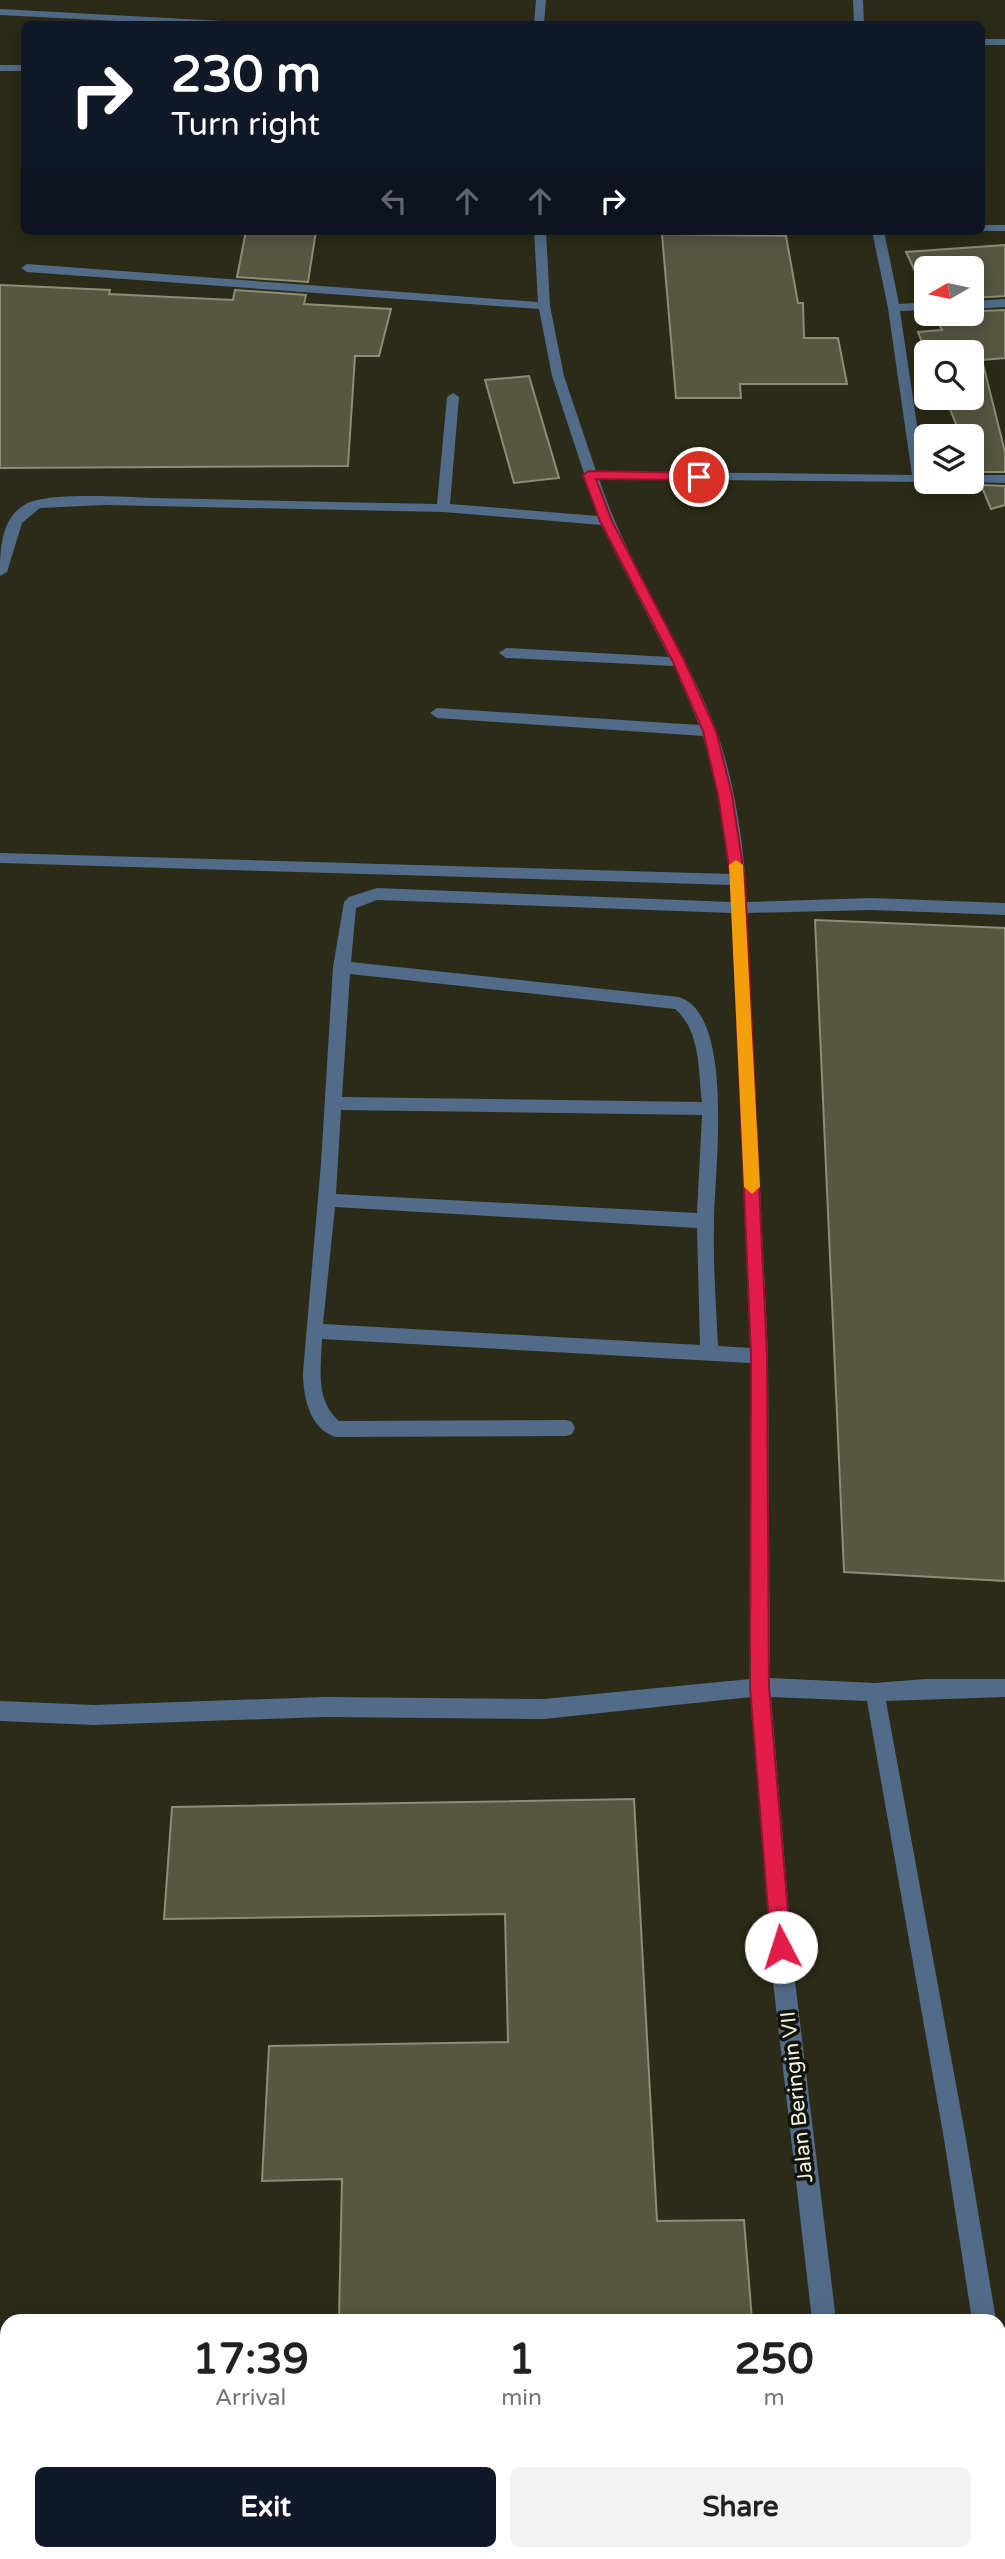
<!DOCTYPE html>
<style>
:root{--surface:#fff;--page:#f2f2f2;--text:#202124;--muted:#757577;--accent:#111827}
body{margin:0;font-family:"Varela Round",sans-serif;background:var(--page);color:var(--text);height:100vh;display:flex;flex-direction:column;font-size:26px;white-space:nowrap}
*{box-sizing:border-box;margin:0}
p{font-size:23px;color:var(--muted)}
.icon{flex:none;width:38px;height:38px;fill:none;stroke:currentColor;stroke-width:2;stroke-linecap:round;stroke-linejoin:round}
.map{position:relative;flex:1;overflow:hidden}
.panel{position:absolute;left:0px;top:2314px;width:1006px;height:247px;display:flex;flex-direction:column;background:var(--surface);border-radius:21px 21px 0 0;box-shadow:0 4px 18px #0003}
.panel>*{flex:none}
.hud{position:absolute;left:21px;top:21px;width:964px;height:214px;border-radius:10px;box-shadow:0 4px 18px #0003;background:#111827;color:#fff;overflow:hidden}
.needle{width:46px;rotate:261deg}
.fabs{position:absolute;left:914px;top:256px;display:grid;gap:14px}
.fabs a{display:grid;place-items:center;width:70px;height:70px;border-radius:10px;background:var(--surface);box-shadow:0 4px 18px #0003;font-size:35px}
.pin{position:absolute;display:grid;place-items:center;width:60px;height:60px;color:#fff;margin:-30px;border:4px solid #fff;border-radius:50%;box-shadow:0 2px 7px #0007}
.me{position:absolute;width:77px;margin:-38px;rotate:355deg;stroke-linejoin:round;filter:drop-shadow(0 0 5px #0008)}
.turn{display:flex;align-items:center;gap:24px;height:147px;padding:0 35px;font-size:32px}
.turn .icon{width:91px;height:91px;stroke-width:2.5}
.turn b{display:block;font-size:49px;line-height:60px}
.lanes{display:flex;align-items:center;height:66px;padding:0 35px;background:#0003;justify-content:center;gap:35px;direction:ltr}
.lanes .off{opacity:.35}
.eta{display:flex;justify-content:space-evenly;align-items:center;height:119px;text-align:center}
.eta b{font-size:42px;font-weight:700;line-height:49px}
.action{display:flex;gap:14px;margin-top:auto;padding:14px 35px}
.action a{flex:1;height:80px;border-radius:10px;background:var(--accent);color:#fff;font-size:28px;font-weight:700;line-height:80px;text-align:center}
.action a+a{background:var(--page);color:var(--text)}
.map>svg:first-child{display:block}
</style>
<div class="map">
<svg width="1005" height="2559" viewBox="0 0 1005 2559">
<rect width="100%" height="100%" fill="#2b2b17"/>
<!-- building -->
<path fill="#565641" stroke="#8c8d76" stroke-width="2" d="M 246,231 L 316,231 L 308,282 L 237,277 Z
M 662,234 L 786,236 L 798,303 L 803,303 L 804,338 L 838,338 L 847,384 L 740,384 L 741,398 L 676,398 Z
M 1005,245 L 1005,296 L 971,298 L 971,268 L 926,268 L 926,295 L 906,252 Z
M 0,285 L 110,290 L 109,294 L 233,300 L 235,290 L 306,295 L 304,304 L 391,309 L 379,356 L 355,356 L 348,466 L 0,468 Z
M 1005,310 L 1005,358 L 982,360 L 1005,452 L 1005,472 L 976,472 L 971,462 L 971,436 L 961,436 L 945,397 L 971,397 L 971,352 L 926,352 L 918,332 L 942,330 L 934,313 Z
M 529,376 L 559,478 L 514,483 L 485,380 Z
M 981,485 L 1005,486 L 1005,505 L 991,509 Z
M 815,920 L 1005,928 L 1005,1581 L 844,1572 Z
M 634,1799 L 657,2221 L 744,2220 L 752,2320 L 339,2320 L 342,2179 L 262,2181 L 269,2046 L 508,2042 L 505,1914 L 164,1919 L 172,1807 Z"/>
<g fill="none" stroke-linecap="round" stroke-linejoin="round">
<!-- minor -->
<path fill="#516b88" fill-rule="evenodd" d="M 536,0 L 546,0 L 544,24 L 534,24 Z
M 853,0 L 863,0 L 864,24 L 854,24 Z
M 0,9 L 223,21 L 228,24 L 175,24 L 0,15 Z
M 982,39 L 1005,39 L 1005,45 L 982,45 Z
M 0,65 L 24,65 L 24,71 L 0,71 Z
M 982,225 L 1005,225 L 1005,231 L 980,231 Z
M 534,231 L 546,231 L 550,306 L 564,376 L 596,471 L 912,475 L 888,308 L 872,231 L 884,231 L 899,304 L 926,302 L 926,310 L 900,311 L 925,479 L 924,482 L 599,479 C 628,567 683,643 716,730 C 735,782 744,846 747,902 L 871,898 L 1005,903 L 1005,915 L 871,910 L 747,913 L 768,1356 L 770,1678 L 875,1683 L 925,1679 L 1005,1679 L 1005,1697 L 886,1701 L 966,2139 L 996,2320 L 972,2320 L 944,2139 L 867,1701 L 771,1697 L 794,1973 L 836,2320 L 812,2320 L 772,1973 L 751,1697 L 544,1719 L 324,1717 L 94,1725 L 0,1721 L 0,1701 L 94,1705 L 324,1697 L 544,1699 L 750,1679 L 750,1363 L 322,1339 C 321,1368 315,1400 339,1421 L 566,1420 L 572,1422 L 575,1428 L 572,1434 L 566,1436 L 335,1437 C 309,1428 303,1396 303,1372 L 321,1163 L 333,967 L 344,902 L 349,897 L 377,888 L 731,902 L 731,885 L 0,863 L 0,853 L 730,874 L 718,795 L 703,736 L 437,718 L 430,713 L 437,708 L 699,725 L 674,666 L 506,658 L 499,653 L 506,648 L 669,657 L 601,525 L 443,512 L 105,505 L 40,508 L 22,523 L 7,572 L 0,576 C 0,552 0,518 26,504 C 48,492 125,497 153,498 C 248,500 342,502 437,504 L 447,397 L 453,393 L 459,397 L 450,504 L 598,516 L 552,376 L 539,309 L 27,272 L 21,268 L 27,264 L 538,302 ZM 377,900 L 732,913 L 750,1348 L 718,1346 C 716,1305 713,1263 714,1222 C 714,1175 736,1015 679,997 L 351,962 L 356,908 ZM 350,974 L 675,1009 C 701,1031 698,1071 702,1102 L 342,1097 ZM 341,1110 L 702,1115 L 697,1213 L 336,1194 ZM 335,1207 L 697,1228 L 700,1345 L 323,1324 Z
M 1005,299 L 1005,307 L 971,309 L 971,301 Z
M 971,475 L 1005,475 L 1005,483 L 966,482 L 971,481 Z
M 999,2396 L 1005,2398 L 1005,2435 L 999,2433 Z
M 999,2550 L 1000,2559 L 976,2559 L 976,2553 L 999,2553 Z
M 842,2553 L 866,2553 L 867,2559 L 843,2559 Z"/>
</g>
<!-- route -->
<path fill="#e11d48" stroke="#92132f" stroke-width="2" d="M 589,471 L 699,473 L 705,477 L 699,480 L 596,479 L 612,521 L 685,662 L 716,731 L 732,795 L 745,880 L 767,1356 L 769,1687 L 791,1947 L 788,1953 L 781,1956 L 774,1953 L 771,1947 L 750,1687 L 751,1356 L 731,880 L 718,795 L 703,731 L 673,662 L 600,521 L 583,475 Z"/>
<!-- slow -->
<path fill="#f59e0b" d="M 736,860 L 743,865 L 760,1187 L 752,1194 L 744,1187 L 729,865 Z"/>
<g text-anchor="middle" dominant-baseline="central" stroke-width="7" stroke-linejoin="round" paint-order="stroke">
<!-- street labels -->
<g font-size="21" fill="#f1f2e5" stroke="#13130a">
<text transform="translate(797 2097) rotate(-96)">Jalan Beringin VII</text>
</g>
</g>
</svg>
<div class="fabs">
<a><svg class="needle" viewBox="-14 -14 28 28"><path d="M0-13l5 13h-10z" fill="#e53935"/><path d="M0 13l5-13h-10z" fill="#757577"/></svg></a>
<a><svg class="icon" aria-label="search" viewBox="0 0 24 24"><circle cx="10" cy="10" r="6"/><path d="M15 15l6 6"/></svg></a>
<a><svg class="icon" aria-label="layers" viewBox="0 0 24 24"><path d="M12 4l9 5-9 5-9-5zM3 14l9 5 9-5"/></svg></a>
</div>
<div class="pin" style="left:699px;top:477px;background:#d93025"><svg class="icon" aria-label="arrive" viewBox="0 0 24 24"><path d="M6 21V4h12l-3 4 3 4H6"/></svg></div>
<svg class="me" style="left:781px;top:1947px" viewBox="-20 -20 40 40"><circle r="19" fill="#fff"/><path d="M0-13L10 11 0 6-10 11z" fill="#e11d48"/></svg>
<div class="hud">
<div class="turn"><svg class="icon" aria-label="right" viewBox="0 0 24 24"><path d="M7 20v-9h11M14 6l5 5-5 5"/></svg><div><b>230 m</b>Turn right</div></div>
<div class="lanes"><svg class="icon off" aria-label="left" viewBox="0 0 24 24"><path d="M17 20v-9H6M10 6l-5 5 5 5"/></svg><svg class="icon off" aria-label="ahead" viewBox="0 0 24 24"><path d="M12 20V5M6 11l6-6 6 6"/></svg><svg class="icon off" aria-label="ahead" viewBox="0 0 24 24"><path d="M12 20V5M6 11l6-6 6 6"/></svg><svg class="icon" aria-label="right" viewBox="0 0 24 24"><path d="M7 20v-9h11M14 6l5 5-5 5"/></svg></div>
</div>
<section class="panel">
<div class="eta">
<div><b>17:39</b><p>Arrival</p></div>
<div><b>1</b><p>min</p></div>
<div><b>250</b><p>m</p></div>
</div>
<div class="action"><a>Exit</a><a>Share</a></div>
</section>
</div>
